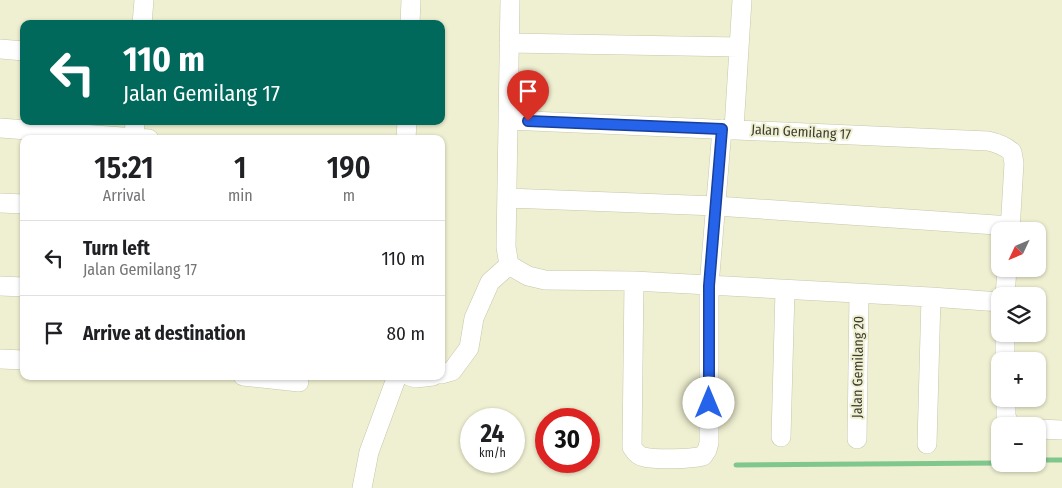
<!DOCTYPE html>
<meta charset="utf-8">
<style>
:root{--surface:#fff;--page:#f6f6f6;--text:#202124;--muted:#757577;--line:#e0e0e0}
body{margin:0;font-family:"Fira Sans Condensed",sans-serif;background:var(--page);color:var(--text);height:100vh;display:flex;flex-direction:column;font-size:19px;white-space:nowrap}
*{box-sizing:border-box;margin:0}
p{font-size:16px;color:var(--muted)}
.icon{flex:none;width:28px;height:28px;fill:none;stroke:currentColor;stroke-width:2;stroke-linecap:round;stroke-linejoin:round}
.map{position:relative;flex:1;overflow:hidden}
.details{position:absolute;left:20px;top:135px;width:425px;height:245px;display:flex;flex-direction:column;background:var(--surface);border-radius:10px;box-shadow:0 1px 4px #0004}
.details>*{flex:none}
.top-card{position:absolute;left:20px;top:20px;width:425px;height:105px;border-radius:10px;box-shadow:0 1px 4px #0004;background:#00695c;color:#fff;overflow:hidden}
.needle{width:32px;rotate:226deg}
.controls{position:absolute;left:991px;top:222px;display:grid;gap:10px}
.controls a{display:grid;place-items:center;width:55px;height:55px;border-radius:10px;background:var(--surface);box-shadow:0 1px 4px #0004;font-size:25px}
.speed{position:absolute;left:460px;top:408px;display:flex;gap:10px;font-size:25px;font-weight:700;text-align:center}
.speed>*{display:grid;place-content:center;width:65px;height:65px;border-radius:50%;background:var(--surface);box-shadow:0 1px 4px #0004;line-height:1}
.speed small{font-size:12px;font-weight:400}
.speed .limit{border:8px solid #d22;background:#fff;color:#111}
.pin{position:absolute;display:grid;place-items:center;width:42px;height:42px;color:#fff;margin:-51px -21px;border-radius:50% 50% 50% 0;rotate:-45deg;box-shadow:0 0 5px #0007}
.pin .icon{rotate:45deg}
.me{position:absolute;width:55px;margin:-28px;rotate:0deg;stroke-linejoin:round;filter:drop-shadow(0 0 4px #0008)}
.turn{display:flex;align-items:center;gap:18px;height:105px;padding:0 20px;font-size:22px}
.turn .icon{width:65px;height:65px;stroke-width:2.5}
.turn b{display:block;font-size:35px;line-height:42px}
.eta{display:flex;justify-content:space-evenly;align-items:center;height:85px;text-align:center}
.eta b{font-size:30px;font-weight:600;line-height:35px}
ul{padding:0;list-style:none}
li{display:flex;align-items:center;gap:15px;height:75px;padding:0 20px;border-top:1px solid var(--line)}
li div{flex:1}
li b{display:block;font-size:19px}
li em{font-style:normal}
.map>svg:first-child{display:block}
</style>
<div class="map">
<svg width="1062" height="488" viewBox="0 0 1062 488">
<rect width="100%" height="100%" fill="#efefd1"/>
<g fill="none" stroke-linecap="round" stroke-linejoin="round">
<!-- stream -->
<path stroke="#80c78e" stroke-width="5" d="M 1038,460 L 1062,460
M 736,465 L 1000,463"/>
<!-- minor casing -->
<g stroke="#c7c7aa" stroke-width="20">
<path id="minor" d="M 510,0 L 506,247 L 509,265 L 528,276 L 545,280 L 634,281 L 931,297 L 1000,302
M 142,24 L 144,0
M 410,24 L 411,0
M 509,43 L 739,47
M 0,49 L 24,51
M 508,120 L 988,141 C 998,143 1005,146 1012,152 L 1014,163 L 1010,231
M 0,128 L 149,139
M 734,129 L 742,0
M 134,139 L 135,121
M 406,139 L 407,121
M 507,198 L 716,206 L 1011,226
M 0,203 L 24,204
M 634,281 L 632,447 C 635,452 638,456 644,457 C 657,460 690,459 703,456 L 707,450 L 709,443 L 709,286 L 722,129
M 0,286 L 24,287
M 1005,296 L 1007,269
M 1005,334 L 1005,361
M 0,359 L 24,360
M 441,374 L 452,371 L 469,348 L 474,318 L 490,282 L 509,265
M 243,376 L 299,382
M 409,376 L 416,378 L 433,376
M 1006,399 L 1006,417 L 1011,426
M 1038,429 L 1062,430
M 781,437 L 785,290
M 857,439 L 859,294
M 927,444 L 931,297
M 362,488 L 369,452 L 397,376"/>
</g>
<!-- minor -->
<use href="#minor" stroke="#fff" stroke-width="19"/>
</g>
<g fill="none" stroke-linecap="round" stroke-linejoin="round">
<!-- route casing -->
<g stroke="#184099" stroke-width="12">
<path id="route" d="M 528,121 L 722,129 L 709,286 L 709,403"/>
</g>
<!-- route -->
<use href="#route" stroke="#2563eb" stroke-width="9"/>
</g>
<g text-anchor="middle" dominant-baseline="central" stroke-width="4" stroke-linejoin="round" paint-order="stroke">
<!-- street labels -->
<g font-size="14" fill="#3b3b2f" stroke="#efefd1">
<text transform="translate(801 132) rotate(3)">Jalan Gemilang 17</text>
<text transform="translate(858 367) rotate(-89)">Jalan Gemilang 20</text>
</g>
</g>
</svg>
<div class="controls">
<a><svg class="needle" viewBox="-14 -14 28 28"><path d="M0-13l5 13h-10z" fill="#e53935"/><path d="M0 13l5-13h-10z" fill="#757577"/></svg></a>
<a><svg class="icon" aria-label="layers" viewBox="0 0 24 24"><path d="M12 4l9 5-9 5-9-5zM3 14l9 5 9-5"/></svg></a>
<a>+</a>
<a>−</a>
</div>
<div class="speed"><div>24<small>km/h</small></div><div class="limit">30</div></div>
<div class="pin" style="left:528px;top:121px;background:#d93025"><svg class="icon" aria-label="arrive" viewBox="0 0 24 24"><path d="M6 21V4h12l-3 4 3 4H6"/></svg></div>
<svg class="me" style="left:709px;top:403px" viewBox="-20 -20 40 40"><circle r="19" fill="#fff"/><path d="M0-13L10 11 0 6-10 11z" fill="#2563eb"/></svg>
<div class="top-card">
<div class="turn"><svg class="icon" aria-label="left" viewBox="0 0 24 24"><path d="M17 20v-9H6M10 6l-5 5 5 5"/></svg><div><b>110 m</b>Jalan Gemilang 17</div></div>
</div>
<section class="details">
<div class="eta">
<div><b>15:21</b><p>Arrival</p></div>
<div><b>1</b><p>min</p></div>
<div><b>190</b><p>m</p></div>
</div>
<ul>
<li><svg class="icon" aria-label="left" viewBox="0 0 24 24"><path d="M17 20v-9H6M10 6l-5 5 5 5"/></svg><div><b>Turn left</b><p>Jalan Gemilang 17</p></div><em>110 m</em></li>
<li><svg class="icon" aria-label="arrive" viewBox="0 0 24 24"><path d="M6 21V4h12l-3 4 3 4H6"/></svg><div><b>Arrive at destination</b></div><em>80 m</em></li>
</ul>
</section>
</div>
